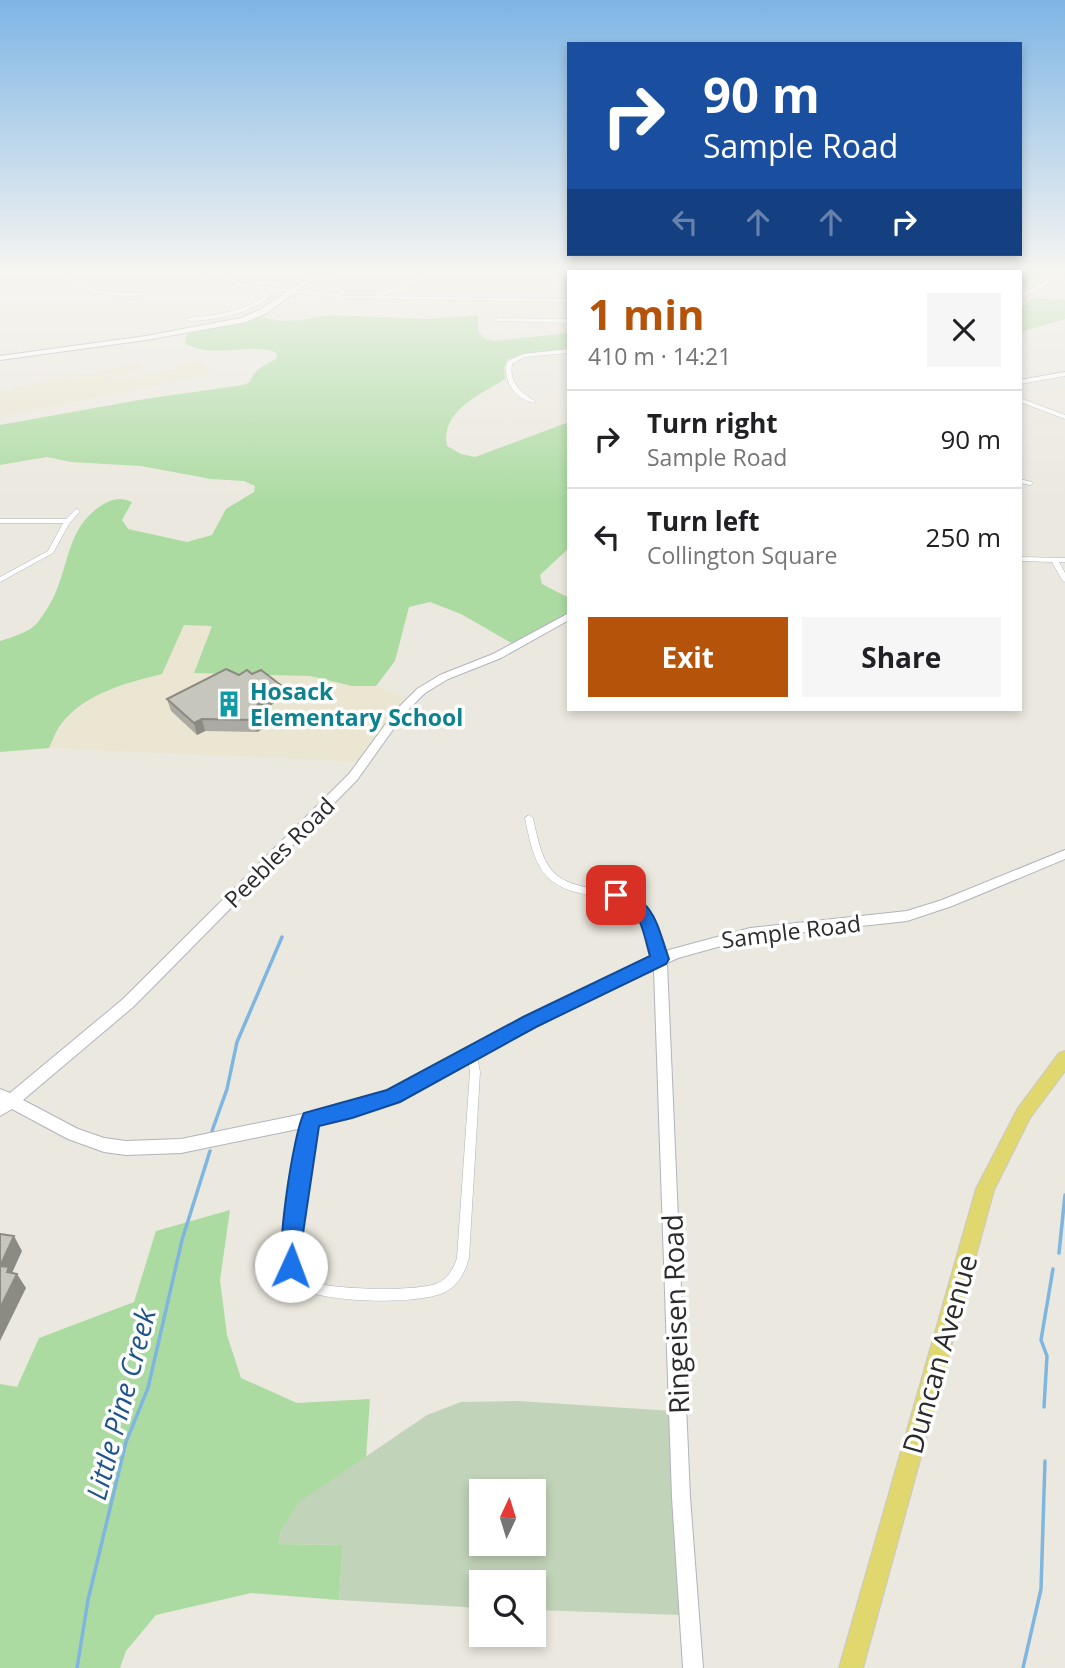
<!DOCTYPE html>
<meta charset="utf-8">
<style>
:root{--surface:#fff;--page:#f6f6f6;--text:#202124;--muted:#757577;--line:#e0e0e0;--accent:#b45309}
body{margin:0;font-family:"Open Sans",sans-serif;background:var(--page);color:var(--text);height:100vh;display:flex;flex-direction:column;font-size:26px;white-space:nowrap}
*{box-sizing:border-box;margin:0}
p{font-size:23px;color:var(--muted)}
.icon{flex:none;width:38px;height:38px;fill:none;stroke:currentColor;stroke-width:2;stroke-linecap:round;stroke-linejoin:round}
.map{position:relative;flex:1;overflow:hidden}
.side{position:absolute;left:567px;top:270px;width:455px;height:441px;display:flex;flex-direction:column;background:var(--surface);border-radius:0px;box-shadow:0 4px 10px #0003}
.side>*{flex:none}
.guide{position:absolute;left:567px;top:42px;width:455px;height:214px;border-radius:0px;box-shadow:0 4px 10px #0003;background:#1a4fa0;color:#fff;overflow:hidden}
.needle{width:46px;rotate:4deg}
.controls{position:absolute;left:469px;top:1479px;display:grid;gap:14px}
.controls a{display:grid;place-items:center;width:77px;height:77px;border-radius:0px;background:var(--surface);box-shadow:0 4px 10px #0003;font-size:35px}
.pin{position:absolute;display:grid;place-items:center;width:60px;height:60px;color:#fff;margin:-30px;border-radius:14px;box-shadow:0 4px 10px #0006}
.me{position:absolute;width:77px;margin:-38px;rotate:2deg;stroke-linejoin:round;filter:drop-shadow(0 0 5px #0008)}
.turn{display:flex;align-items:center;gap:24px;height:147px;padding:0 21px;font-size:32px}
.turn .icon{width:91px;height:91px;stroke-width:2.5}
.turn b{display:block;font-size:49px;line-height:60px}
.lanes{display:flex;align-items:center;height:66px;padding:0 21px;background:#0003;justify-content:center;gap:35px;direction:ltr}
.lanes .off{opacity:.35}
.round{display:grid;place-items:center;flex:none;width:74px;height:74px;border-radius:0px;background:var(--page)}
.summary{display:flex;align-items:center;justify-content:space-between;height:119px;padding:0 21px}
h1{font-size:42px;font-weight:700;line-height:52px;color:var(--accent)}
.button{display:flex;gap:14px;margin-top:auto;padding:14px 21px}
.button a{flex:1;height:80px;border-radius:0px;background:var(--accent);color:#fff;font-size:28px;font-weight:700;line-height:80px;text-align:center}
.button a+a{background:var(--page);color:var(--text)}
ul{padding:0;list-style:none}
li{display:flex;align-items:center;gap:21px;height:98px;padding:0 21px;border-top:2px solid var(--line)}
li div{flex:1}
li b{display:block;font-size:26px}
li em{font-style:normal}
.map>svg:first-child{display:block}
</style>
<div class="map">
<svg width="1065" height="1668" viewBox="0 0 1065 1668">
<rect width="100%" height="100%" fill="#ebe8df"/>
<!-- education -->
<path fill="#eae6d1" d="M 200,360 L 211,374 L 0,417 L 0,391 L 4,390 L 6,393 L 13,392 L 12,388 L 89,373 L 91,376 L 97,375 L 96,371 L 139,363 L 142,370 L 108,377 L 111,381 L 179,368 L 178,365 Z
M 184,625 L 212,625 L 194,673 L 310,676 L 352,686 L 376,686 L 411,700 L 365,762 L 49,748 L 62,723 L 89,700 L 118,685 L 162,674 Z"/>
<!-- green -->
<path fill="#acdba2" d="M 832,269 L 1049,269 L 1020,290 L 1020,271 L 866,271 Z
M 1033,298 L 1065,300 L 1065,319 L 1020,332 L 1020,308 Z
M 327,315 L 428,319 L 478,315 L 478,332 L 485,339 L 494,341 L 569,333 L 569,350 L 520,355 L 507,360 L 504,368 L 505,379 C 480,395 440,411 447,446 L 461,454 L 475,457 L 569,422 L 569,548 L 540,575 L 542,584 L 569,598 L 569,612 L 513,644 L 461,614 L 430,602 L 409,607 L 395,661 L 376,686 L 352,686 L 310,676 L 194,673 L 212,626 L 184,625 L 162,674 C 126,683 86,693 62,723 C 56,730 53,740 49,748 L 0,752 L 0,641 C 13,637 30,632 38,622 C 44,614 51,603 55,594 C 70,560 68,527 102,505 C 113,498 121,497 132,502 L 122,520 L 128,529 L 187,542 L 212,535 L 226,509 L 254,492 L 255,486 L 244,481 L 211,479 L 141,466 L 71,462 L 47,457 L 0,465 L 0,425 L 145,399 L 243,385 L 250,382 C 255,368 264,366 276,359 L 277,353 C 250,341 218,360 186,344 L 185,339 L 188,333 L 245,322 L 260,316 C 284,325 303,320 327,315 Z
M 230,1210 L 220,1280 L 227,1335 L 241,1378 L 297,1403 L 370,1399 L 366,1458 L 342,1474 L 281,1530 L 279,1544 L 343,1545 L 339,1600 L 251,1593 L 156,1615 L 126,1651 L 120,1668 L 0,1668 L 0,1384 L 17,1387 L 39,1338 L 134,1302 L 156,1231 Z"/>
<!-- cemetery -->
<path fill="#c1d3b8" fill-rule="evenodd" d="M 518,1401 L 672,1411 L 682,1615 L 534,1610 L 534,1582 L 481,1582 L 481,1608 L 339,1600 L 343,1545 L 279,1544 L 281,1530 L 299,1502 L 427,1415 L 461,1402 ZM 481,1491 L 534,1491 L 534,1544 L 481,1544 Z"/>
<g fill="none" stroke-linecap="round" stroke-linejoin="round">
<!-- stream -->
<path stroke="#7fb6e0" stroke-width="3.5" d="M 212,1131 L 227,1089 L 237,1042 L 282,937
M 1059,1253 L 1065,1195
M 1044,1407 L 1047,1356 L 1041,1340 L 1053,1269
M 77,1668 L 88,1600 L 126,1442 L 148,1388 L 182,1240 L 210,1151
M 1023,1668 L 1041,1589 L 1045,1461"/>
<!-- street casing -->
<g stroke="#b2b3bd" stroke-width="1">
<path id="street" d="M 57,269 L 61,269 C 79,294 119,293 147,293 L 149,294 C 130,300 78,293 63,278 C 62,278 57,270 57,269 Z
M 197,269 L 202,269 L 242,284 L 348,296 L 374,296 L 437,269 L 442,269 L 442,270 L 382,296 L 569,299 L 569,302 L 348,298 L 263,289 L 269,297 C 246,315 218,320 189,321 L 187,320 L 187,318 C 217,315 238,313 264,297 L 258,288 L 239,286 Z
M 715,269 L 721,269 L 727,271 L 720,271 Z
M 1054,277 L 1065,279 L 1065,282 L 1052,279 L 1052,277 Z
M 498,318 L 569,319 L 569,323 L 496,321 L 496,319 Z
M 569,349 L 569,353 L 524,357 L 512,364 C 509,382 520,392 535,401 L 535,403 C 516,400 502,381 507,362 L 523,354 Z
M 1065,372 L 1065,376 L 1020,384 L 1020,380 Z
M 1020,398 L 1065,415 L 1065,419 L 1020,402 Z
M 1020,479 L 1032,482 L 1033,483 L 1030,485 L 1020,483 Z
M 77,509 L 80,511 L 69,524 L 53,553 L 0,582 L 0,577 L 48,551 L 63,523 L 0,523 L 0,519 L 66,519 L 75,510 Z
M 1020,557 L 1065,558 L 1065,562 L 1059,562 L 1065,573 L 1065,582 L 1062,580 L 1052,562 L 1020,561 Z
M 529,815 L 533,818 C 543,864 548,884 600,889 C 614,891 629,894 640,905 C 654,919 659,941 665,959 L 663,962 L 660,963 L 657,962 C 649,944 647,922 632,908 C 620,898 607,897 592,895 C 541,889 534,863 525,818 Z
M 472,1050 L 476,1051 L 480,1072 L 469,1258 C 465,1272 459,1285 445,1292 C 421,1305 326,1303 302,1289 C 294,1285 288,1277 286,1268 C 282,1255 285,1239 287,1225 C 291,1190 299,1154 305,1119 L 306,1116 L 310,1114 L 314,1116 L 315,1119 C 311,1149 288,1245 299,1269 C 300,1274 305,1278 310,1281 C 328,1290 420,1292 438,1283 C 448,1278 454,1268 457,1258 L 470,1072 L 467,1054 L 468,1051 Z"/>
</g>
<!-- secondary casing -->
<g stroke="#b2b3bd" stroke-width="2">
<path id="secondary" d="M 330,269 L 337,269 L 304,285 L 267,313 L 246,322 L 146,340 L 0,360 L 0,356 L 146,336 L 241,318 L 261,309 L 300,283 Z
M 1061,269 L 1065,269 L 1065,272 L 1056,279 L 1020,300 L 1020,295 L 1052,277 Z
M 569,613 L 569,620 L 501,658 L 448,679 L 425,693 L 404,714 L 357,780 L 156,984 L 133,1007 L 23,1100 L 78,1129 L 104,1138 L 126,1141 L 181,1139 L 332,1108 L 374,1096 L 421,1076 L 524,1018 L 669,950 L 750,928 L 907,911 L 942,900 L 1065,850 L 1065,859 L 952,906 L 907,921 L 750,938 L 678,958 L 667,963 L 690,1497 L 703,1668 L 683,1668 L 672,1497 L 654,970 L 534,1026 L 431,1084 L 382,1107 L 332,1122 L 181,1153 L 126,1155 L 104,1152 L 68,1139 L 12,1109 L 0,1116 L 0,1089 L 10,1093 L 123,999 L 146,976 L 349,774 L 396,710 L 417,689 L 440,675 L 493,654 Z"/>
</g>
<!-- primary casing -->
<g stroke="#c8c8c8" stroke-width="2">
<path id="primary" d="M 1065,1051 L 1065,1071 L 1030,1118 L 994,1190 L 863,1668 L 839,1668 L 976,1189 L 1018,1108 L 1059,1053 Z"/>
</g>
<!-- street -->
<use href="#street" fill="#fff" fill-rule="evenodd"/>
<!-- secondary -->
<use href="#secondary" fill="#fff" fill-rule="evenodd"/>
<!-- primary -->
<use href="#primary" fill="#e0d86f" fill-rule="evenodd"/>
</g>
<!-- wall -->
<path fill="#abaaa3" d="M 284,698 L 262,710 L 261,711 L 265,714 L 268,726 L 257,732 L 205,731 L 197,735 L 171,711 L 167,699 Z"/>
<!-- shaded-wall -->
<path fill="#8b8b84" d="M 282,686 L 284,698 L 262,710 L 260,717 L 265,714 L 268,726 L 257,732 L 255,720 L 259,698 Z
M 202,719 L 205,731 L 197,735 L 194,723 Z
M 14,1236 L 22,1251 L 12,1273 L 17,1274 L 26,1288 L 0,1341 L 0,1266 Z"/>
<!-- building -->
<path fill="#c7c6bd" stroke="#8b8b84" stroke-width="2" d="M 226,669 L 239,675 L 247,670 L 252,674 L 261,670 L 282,686 L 259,698 L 257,708 L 265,714 L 255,720 L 202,719 L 194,723 L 167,699 Z
M 0,1234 L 14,1236 L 0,1266 Z
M 0,1266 L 9,1267 L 7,1272 L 17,1274 L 0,1308 Z"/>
<!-- sky -->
<linearGradient id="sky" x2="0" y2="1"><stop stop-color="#7eb5e5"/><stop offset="0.54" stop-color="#f6f5f1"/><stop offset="1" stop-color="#f6f5f1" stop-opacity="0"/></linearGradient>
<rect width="1065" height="502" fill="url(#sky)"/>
<!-- route -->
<path fill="#1a73e8" stroke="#114b97" stroke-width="2" d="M 616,889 C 656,901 656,923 669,959 L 666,964 L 536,1027 L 400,1102 L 352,1118 L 319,1126 L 302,1240 L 302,1266 L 299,1274 L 291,1277 L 284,1274 C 275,1254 293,1135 304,1113 L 387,1090 L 523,1017 L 650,956 C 646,943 642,918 631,909 C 624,903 613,903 608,895 Z"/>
<!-- icons -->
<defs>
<g id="building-bare" transform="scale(2.1)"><path d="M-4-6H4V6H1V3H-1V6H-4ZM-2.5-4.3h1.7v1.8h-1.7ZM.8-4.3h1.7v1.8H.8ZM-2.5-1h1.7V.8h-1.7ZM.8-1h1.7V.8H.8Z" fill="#0f9aa8" stroke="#fff" stroke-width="2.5" paint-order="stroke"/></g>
</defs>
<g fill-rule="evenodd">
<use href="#building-bare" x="229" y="704"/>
</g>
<g text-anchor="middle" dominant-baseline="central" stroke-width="7" stroke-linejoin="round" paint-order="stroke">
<!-- culture labels -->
<g font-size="23" font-weight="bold" fill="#0d838f" stroke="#fff" text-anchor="start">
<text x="250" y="691">Hosack<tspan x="250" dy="26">Elementary School</tspan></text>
</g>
<!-- street labels -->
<g font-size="23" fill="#2b2b2b" stroke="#fff">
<text transform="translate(279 852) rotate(-45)">Peebles Road</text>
<text transform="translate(791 931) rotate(-7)">Sample Road</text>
</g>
<!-- near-street labels -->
<g font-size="28" fill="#2b2b2b" stroke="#fff">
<text transform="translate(675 1314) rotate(-92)">Ringeisen Road</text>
<text transform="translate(939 1354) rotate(-74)">Duncan Avenue</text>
</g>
<!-- near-water labels -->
<g font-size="28" font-style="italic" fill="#1e548c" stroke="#fff">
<text transform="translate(120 1404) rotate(-75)">Little Pine Creek</text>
</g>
</g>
</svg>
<div class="controls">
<a><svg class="needle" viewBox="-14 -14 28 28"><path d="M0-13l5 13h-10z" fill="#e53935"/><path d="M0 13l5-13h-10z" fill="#757577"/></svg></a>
<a><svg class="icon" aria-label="search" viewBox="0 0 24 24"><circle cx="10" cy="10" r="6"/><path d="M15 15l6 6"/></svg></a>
</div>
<div class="pin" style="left:616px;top:895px;background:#d93025"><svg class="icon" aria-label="arrive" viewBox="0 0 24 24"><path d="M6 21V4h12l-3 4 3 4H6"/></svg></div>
<svg class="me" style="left:291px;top:1266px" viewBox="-20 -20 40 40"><circle r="19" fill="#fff"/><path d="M0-13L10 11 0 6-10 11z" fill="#1a73e8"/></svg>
<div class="guide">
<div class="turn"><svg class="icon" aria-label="right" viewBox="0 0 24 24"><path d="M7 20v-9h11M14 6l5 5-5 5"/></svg><div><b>90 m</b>Sample Road</div></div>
<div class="lanes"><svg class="icon off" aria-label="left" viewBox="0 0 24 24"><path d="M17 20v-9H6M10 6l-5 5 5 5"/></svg><svg class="icon off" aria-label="ahead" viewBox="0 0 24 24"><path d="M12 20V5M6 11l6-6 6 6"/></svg><svg class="icon off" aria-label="ahead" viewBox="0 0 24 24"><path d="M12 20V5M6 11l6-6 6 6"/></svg><svg class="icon" aria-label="right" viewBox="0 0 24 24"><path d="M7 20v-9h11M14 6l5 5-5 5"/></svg></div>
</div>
<section class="side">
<div class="summary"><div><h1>1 min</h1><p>410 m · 14:21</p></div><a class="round"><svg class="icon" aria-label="close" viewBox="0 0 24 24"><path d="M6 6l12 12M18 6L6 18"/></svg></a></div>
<ul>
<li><svg class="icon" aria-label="right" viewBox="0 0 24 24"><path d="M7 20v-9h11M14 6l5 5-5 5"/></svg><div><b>Turn right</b><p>Sample Road</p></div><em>90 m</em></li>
<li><svg class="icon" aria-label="left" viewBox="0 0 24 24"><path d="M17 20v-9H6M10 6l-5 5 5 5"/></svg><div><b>Turn left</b><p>Collington Square</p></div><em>250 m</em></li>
</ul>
<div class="button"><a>Exit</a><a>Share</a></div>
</section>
</div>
